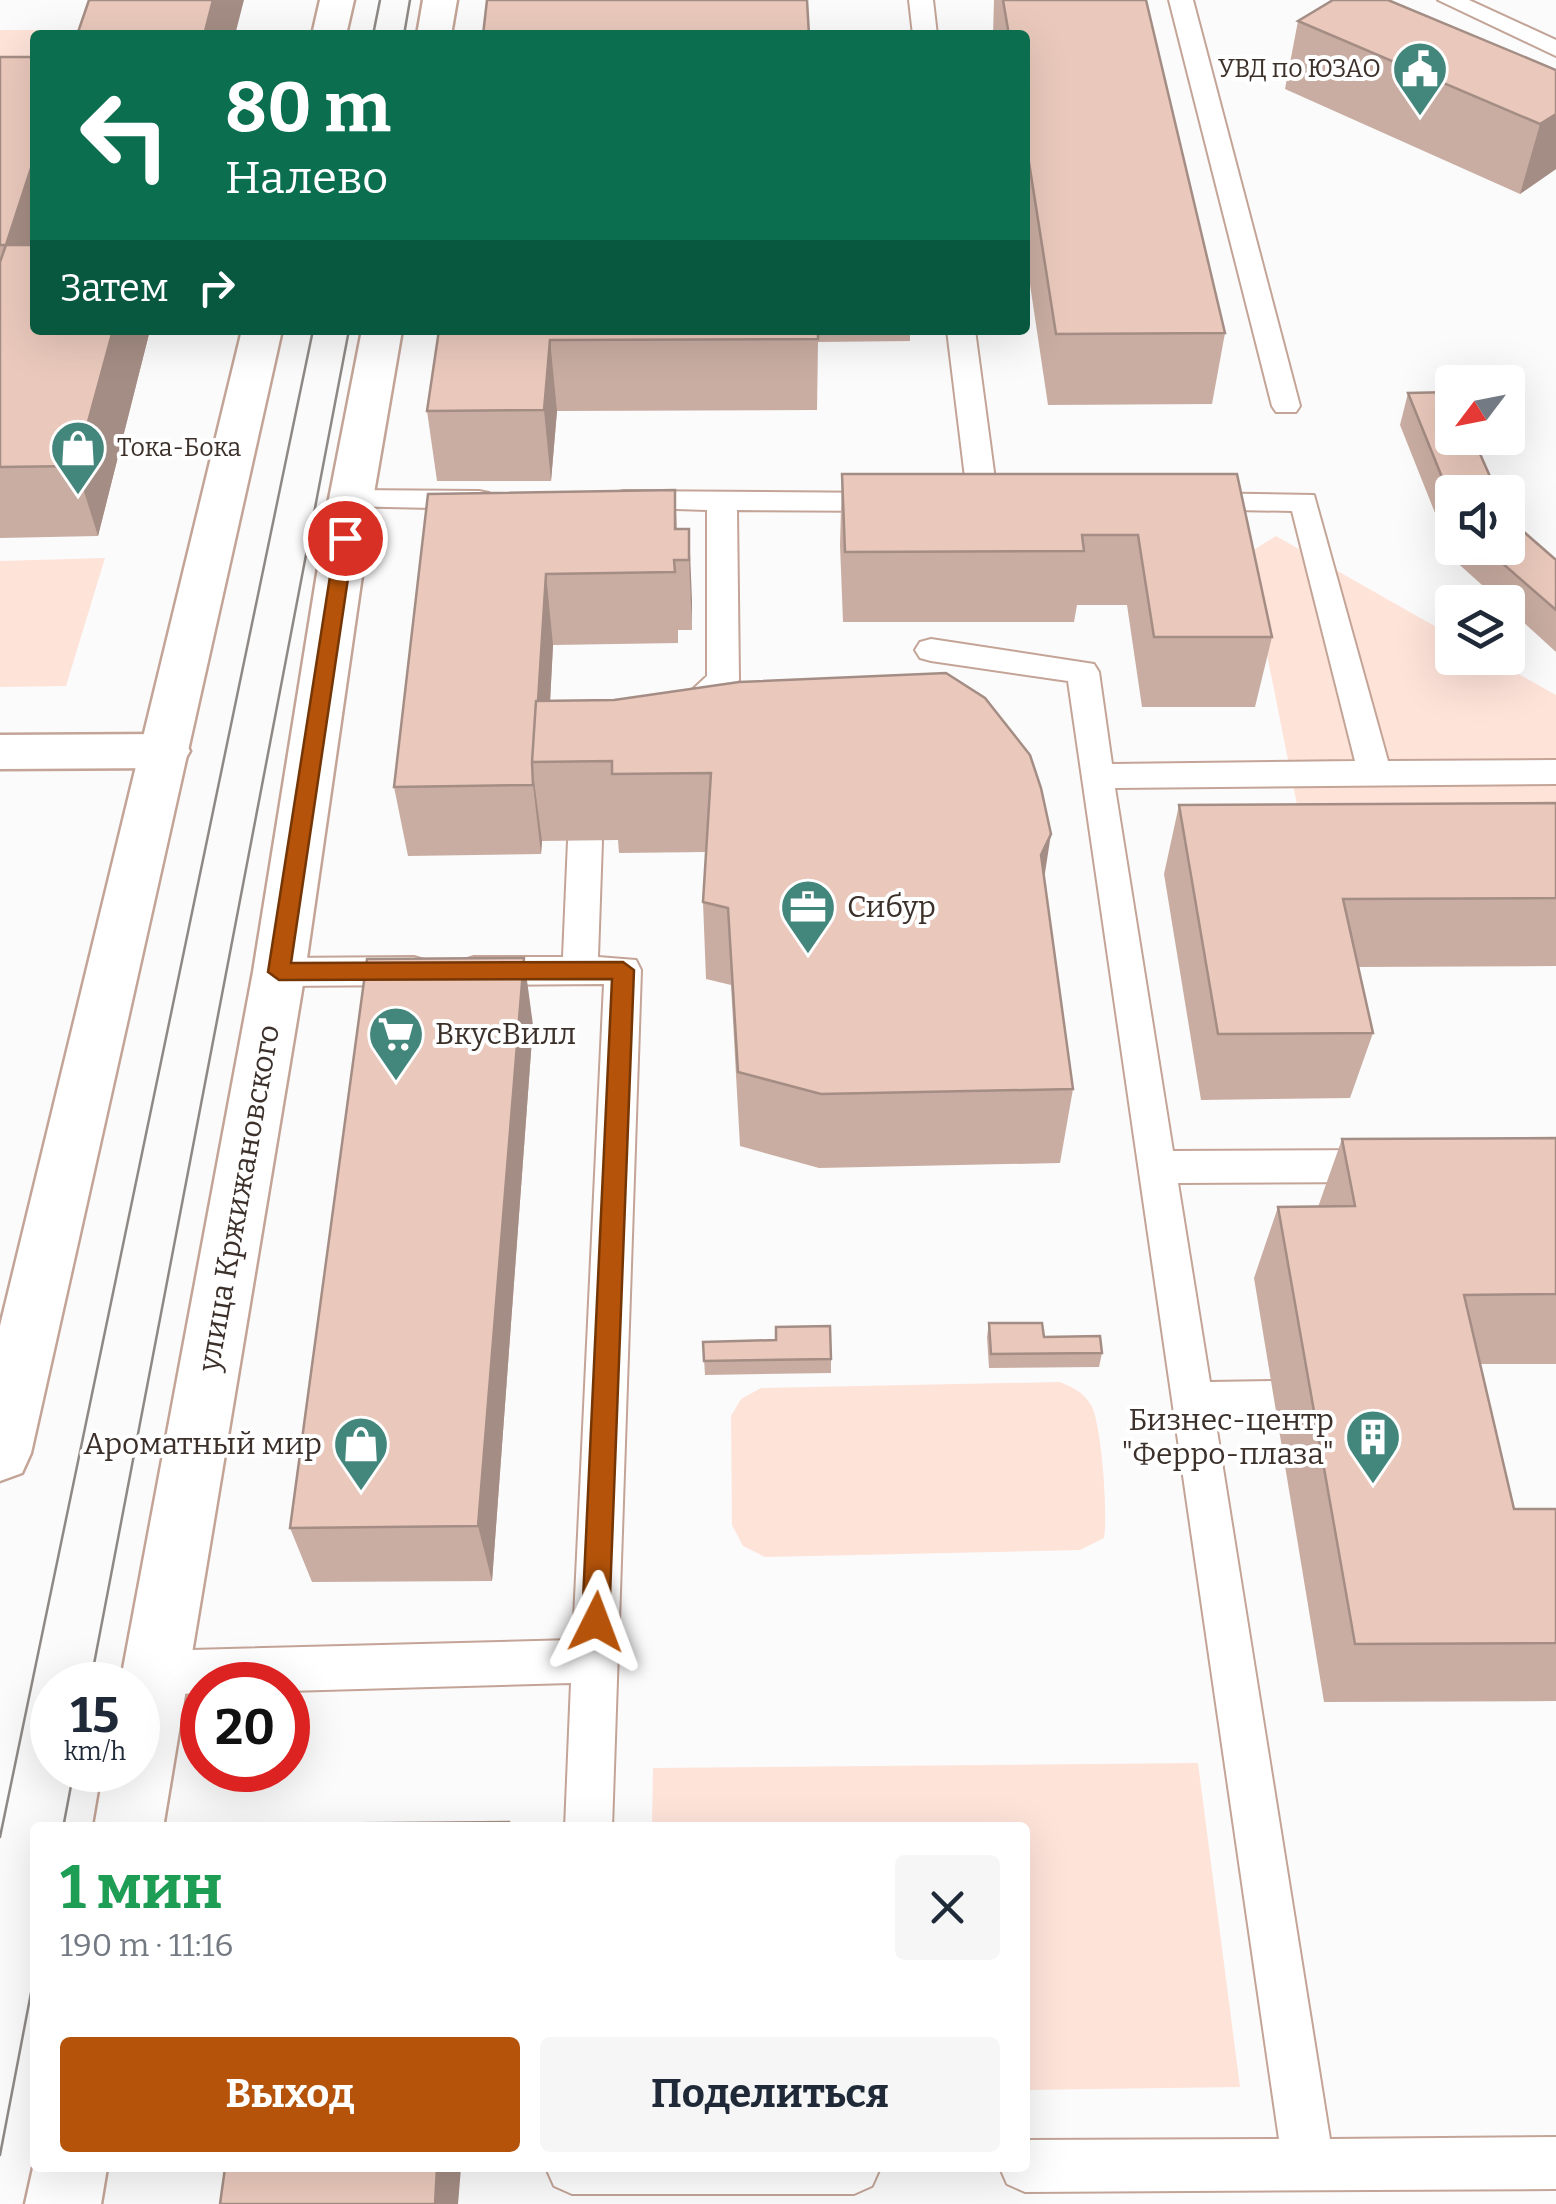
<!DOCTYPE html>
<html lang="ru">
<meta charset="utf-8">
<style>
:root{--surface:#fff;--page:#f6f6f7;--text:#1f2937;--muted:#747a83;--accent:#b45309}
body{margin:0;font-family:Bitter,serif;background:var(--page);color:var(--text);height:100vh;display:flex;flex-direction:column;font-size:38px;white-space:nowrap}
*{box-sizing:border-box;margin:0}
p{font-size:32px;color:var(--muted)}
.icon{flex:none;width:55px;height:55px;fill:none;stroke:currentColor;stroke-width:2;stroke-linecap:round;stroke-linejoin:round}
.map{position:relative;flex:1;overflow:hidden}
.sheet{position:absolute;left:30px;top:1822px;width:1000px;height:350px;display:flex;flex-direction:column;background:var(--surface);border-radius:10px;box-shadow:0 10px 40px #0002}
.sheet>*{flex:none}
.guide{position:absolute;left:30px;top:30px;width:1000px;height:305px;border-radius:10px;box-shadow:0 10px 40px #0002;background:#0b6e4f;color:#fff;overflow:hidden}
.needle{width:65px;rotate:238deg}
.buttons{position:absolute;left:1435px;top:365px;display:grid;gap:20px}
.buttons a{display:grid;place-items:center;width:90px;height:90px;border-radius:10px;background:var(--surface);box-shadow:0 10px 40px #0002;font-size:50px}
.speed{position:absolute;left:30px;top:1662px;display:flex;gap:20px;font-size:50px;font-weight:700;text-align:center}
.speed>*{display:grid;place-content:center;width:130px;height:130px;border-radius:50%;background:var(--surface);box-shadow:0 10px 40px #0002;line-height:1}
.speed small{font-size:25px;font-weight:400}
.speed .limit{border:15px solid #d22;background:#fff;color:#111}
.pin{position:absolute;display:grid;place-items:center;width:85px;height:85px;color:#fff;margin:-42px;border:5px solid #fff;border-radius:50%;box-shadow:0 2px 10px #0007}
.me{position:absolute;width:110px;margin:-55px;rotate:3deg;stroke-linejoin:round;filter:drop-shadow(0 0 8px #0008)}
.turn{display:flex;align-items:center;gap:35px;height:210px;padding:0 30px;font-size:45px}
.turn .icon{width:130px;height:130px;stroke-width:2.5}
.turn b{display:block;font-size:70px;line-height:85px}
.then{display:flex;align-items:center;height:95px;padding:0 30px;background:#0003;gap:20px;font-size:38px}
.round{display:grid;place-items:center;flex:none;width:105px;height:105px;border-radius:10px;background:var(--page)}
.overview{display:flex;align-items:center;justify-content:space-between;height:170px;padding:0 30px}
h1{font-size:60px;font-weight:700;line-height:75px;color:#1e9e55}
.action{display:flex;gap:20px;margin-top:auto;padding:20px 30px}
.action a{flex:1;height:115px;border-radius:10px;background:var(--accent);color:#fff;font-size:40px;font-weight:700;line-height:115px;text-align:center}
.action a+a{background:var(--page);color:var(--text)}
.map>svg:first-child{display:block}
</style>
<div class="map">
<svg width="1556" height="2204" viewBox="0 0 1556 2204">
<rect width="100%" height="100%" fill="#fbfbfb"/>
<!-- green -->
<path fill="#fee3d9" d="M 0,30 L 39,30 L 21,80 L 0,80 Z
M 1276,536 L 1452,636 L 1452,658 L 1490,658 L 1556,695 L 1556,819 L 1301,825 L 1247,554 Z
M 105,558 L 66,686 L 0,687 L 0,561 Z
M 1060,1382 C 1074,1388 1083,1392 1091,1405 C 1102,1424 1108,1516 1104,1538 L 1080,1550 L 765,1557 L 743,1546 L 732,1525 L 731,1416 L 741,1399 L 761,1388 Z
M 1198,1763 L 1240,2087 L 1025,2090 L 1025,1828 L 652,1827 L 653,1768 Z"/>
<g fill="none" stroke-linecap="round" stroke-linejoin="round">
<!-- lane casing -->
<g stroke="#c3a497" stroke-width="4">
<path id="lane" d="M 909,0 L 933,0 L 937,35 L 913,35 Z
M 1169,0 L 1193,0 L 1300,406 L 1296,412 L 1276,412 L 1272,406 Z
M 1438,0 L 1469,0 L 1556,40 L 1556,56 Z
M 947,330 L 975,330 L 998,502 L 993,509 L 973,509 L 968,502 Z
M 351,490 L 479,491 L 489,493 L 494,500 L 489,507 L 479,509 L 341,506 L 336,499 L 341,492 Z
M 624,491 L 889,493 L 899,495 L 904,502 L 899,509 L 889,511 L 737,510 L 739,680 C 726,701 693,731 669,724 L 664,716 L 707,676 L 707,510 L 614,507 L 609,500 L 614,493 Z
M 1194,493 L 1314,495 L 1388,761 L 1556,760 L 1556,784 L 1115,788 L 1173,1151 L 1384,1150 L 1398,1155 L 1403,1166 L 1398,1177 L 1384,1182 L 1178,1183 L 1210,1382 L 1275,1381 L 1290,1386 L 1296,1399 L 1290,1412 L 1275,1417 L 1215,1418 L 1330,2139 L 1556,2137 L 1556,2189 L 1025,2192 L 1007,2184 L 1000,2168 L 1025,2168 L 1025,2140 L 1279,2139 L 1068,681 L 931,661 L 920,658 L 915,650 L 920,642 L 931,639 L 1094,664 L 1099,672 L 1112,764 L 1355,761 L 1292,511 L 1184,509 L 1179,502 L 1184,495 Z
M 585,829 L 597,832 L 602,841 L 598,957 L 636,960 L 641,970 L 612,1828 L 565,1828 L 571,1683 L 288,1691 L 288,1685 L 202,1685 L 202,1693 L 154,1695 L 138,1688 L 132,1673 L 138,1658 L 154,1651 L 573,1640 L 604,984 L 474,985 L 461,981 L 456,971 L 461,961 L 474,957 L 563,957 L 568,841 L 573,832 Z
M 414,957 L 427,961 L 432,971 L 427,981 L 414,985 L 279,986 L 266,982 L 261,972 L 266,962 L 279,958 Z
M 546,2168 L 880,2168 L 872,2186 L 854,2194 L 572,2194 L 554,2186 Z"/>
</g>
<!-- street casing -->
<g stroke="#c3a497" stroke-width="5">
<path id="street" d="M 166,734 L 183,739 L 190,751 L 183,763 L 166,768 L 0,769 L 0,735 Z"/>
</g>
<!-- secondary casing -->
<g stroke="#c3a497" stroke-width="5">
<path id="secondary" d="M 320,0 L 354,0 L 346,35 L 312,35 Z
M 423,0 L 457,0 L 451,35 L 417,35 Z
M 242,330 L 282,330 L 31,1453 L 22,1473 L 0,1481 L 0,1326 Z
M 362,330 L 402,330 L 373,499 L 305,972 L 163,1828 L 94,1828 L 104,1770 L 138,1770 L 138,1685 L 120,1685 L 253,972 L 329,499 Z
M 35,2159 L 35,2168 L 107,2168 L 101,2204 L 25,2204 Z"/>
</g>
<!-- lane -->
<use href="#lane" fill="#fff" fill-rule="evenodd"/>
<!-- street -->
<use href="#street" fill="#fff" fill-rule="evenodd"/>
<!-- secondary -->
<use href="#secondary" fill="#fff" fill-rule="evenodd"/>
<!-- tram -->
<path stroke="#8f8986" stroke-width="2.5" d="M 373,35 L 380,0
M 404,35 L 410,0
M 90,1685 L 349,330
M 63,1828 L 74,1770
M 0,1837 L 313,330
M 0,2155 L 35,1972"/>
</g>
<!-- wall -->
<path fill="#c9ada2" d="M 994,0 L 1146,0 L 1225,333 L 1212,404 L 1048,405 L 1025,251 L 1025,35 L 993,35 Z
M 1298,21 L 1556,70 L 1556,169 L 1520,194 L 1285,89 Z
M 0,57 L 35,57 L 35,330 L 150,330 L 98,536 L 0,538 Z
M 439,330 L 910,330 L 910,341 L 818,342 L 817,410 L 557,411 L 551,481 L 437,481 L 427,411 Z
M 1408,393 L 1496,490 L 1495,492 L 1452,492 L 1452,548 L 1508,548 L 1556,560 L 1556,652 L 1508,608 L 1508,602 L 1501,602 L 1443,550 L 1451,523 L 1439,523 L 1400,425 Z
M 842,474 L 1237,474 L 1272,637 L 1255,707 L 1142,707 L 1127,605 L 1077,605 L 1074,622 L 843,622 L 840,545 Z
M 675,490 L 677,529 L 689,529 L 692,630 L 678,630 L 678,643 L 553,645 L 550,701 L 1044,878 L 1073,1089 L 1060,1163 L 819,1168 L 740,1146 L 731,985 L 706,979 L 703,902 L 706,852 L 619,853 L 618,840 L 542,841 L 541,854 L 408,856 L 394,787 L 428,494 Z
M 1556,803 L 1556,966 L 1358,967 L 1373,1033 L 1350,1098 L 1201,1100 L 1164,874 L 1179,805 Z
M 533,1025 L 492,1581 L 312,1582 L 290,1528 Z
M 1556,1138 L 1556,1364 L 1480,1364 L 1514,1509 L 1556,1509 L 1556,1701 L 1324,1702 L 1254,1278 L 1278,1207 L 1318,1207 L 1342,1139 Z
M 989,1323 L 1102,1353 L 1099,1367 L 989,1368 L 987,1337 Z
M 703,1342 L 831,1359 L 831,1373 L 705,1375 Z"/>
<!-- shaded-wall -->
<path fill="#a48d84" d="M 213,0 L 244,0 L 235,35 L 204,35 Z
M 1556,114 L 1556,169 L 1520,194 L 1540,124 Z
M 33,162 L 35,167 L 35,291 L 6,245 Z
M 113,330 L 150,330 L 98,536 L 76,466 Z
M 550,340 L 557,411 L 551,481 L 544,410 Z
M 689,529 L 692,600 L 692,630 L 689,560 Z
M 546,574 L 553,645 L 547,762 L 534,762 Z
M 533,773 L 542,841 L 541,854 L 533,785 Z
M 1051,834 L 1039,912 L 1041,855 Z
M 524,958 L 533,1025 L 492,1581 L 478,1526 Z
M 437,2168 L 461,2168 L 458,2204 L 435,2204 Z"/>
<!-- building -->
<path fill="#eac9bc" stroke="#a48d84" stroke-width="2.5" d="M 89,0 L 213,0 L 204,35 L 77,35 Z
M 487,0 L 807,0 L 809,35 L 483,35 Z
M 1003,0 L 1146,0 L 1225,333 L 1056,334 L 1025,137 L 1025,35 L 1009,35 Z
M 1333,0 L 1388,0 L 1556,70 L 1556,114 L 1540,124 L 1298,21 Z
M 0,57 L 35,57 L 35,162 L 33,162 L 6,245 L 0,245 Z
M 6,245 L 35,245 L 35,330 L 113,330 L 76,466 L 0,467 L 0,262 Z
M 439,330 L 818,330 L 818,339 L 550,340 L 544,410 L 427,411 Z
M 1452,392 L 1452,438 L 1473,438 L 1496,490 L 1448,492 L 1408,393 Z
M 842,474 L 1237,474 L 1272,637 L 1154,637 L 1138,535 L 1082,535 L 1084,551 L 845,552 Z
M 675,490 L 675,529 L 689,529 L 689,560 L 674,560 L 675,572 L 546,574 L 538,701 L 536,701 L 532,762 L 533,785 L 394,787 L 428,494 Z
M 1508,518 L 1556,560 L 1556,610 L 1485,548 L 1508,548 Z
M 946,673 L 985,698 L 1030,755 L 1041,788 L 1051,834 L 1041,855 L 1073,1089 L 821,1094 L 738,1072 L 728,908 L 703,902 L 711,773 L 612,774 L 612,761 L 532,762 L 536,701 L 614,700 L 739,682 Z
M 1556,803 L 1556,898 L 1343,899 L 1373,1033 L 1218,1034 L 1179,805 Z
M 524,958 L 478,1526 L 290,1528 L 367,959 Z
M 1556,1138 L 1556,1294 L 1464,1295 L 1514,1509 L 1556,1509 L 1556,1643 L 1355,1644 L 1278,1207 L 1355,1206 L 1342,1139 Z
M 989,1323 L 1042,1323 L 1044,1337 L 1100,1336 L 1102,1353 L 991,1354 Z
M 830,1326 L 831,1359 L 704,1361 L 703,1342 L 776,1340 L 776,1327 Z
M 509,1822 L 509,1828 L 270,1828 L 271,1824 Z
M 225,2168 L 437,2168 L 435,2204 L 220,2204 Z"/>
<!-- route -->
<path fill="#b45309" stroke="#753606" stroke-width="2.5" d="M 345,533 L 354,538 L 291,963 L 623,962 L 634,970 L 609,1622 L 605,1631 L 596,1635 L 586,1631 L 582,1622 L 612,979 L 279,980 L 268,972 L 336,538 Z"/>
<!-- icons -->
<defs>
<g id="civic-pin" transform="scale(2.875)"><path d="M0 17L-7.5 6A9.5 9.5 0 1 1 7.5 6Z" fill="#43877c" stroke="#fff"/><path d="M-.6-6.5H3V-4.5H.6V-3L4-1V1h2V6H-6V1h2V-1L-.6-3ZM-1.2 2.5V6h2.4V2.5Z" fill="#fff"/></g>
<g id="shop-pin" transform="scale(2.875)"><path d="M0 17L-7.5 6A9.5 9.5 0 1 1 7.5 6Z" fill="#43877c" stroke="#fff"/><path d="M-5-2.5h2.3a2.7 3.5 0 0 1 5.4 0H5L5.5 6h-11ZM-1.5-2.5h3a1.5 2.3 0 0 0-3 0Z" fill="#fff"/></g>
<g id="office-pin" transform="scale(2.875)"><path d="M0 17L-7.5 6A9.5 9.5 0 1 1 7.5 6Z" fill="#43877c" stroke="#fff"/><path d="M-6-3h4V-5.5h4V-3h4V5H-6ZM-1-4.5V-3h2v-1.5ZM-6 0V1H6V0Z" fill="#fff"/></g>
<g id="supermarket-pin" transform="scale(2.875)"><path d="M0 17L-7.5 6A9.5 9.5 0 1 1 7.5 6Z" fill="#43877c" stroke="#fff"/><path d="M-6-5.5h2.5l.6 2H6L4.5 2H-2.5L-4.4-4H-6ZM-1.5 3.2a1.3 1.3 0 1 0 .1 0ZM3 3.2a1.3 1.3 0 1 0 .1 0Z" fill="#fff"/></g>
<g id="building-pin" transform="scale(2.875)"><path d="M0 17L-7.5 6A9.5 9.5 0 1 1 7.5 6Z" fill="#43877c" stroke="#fff"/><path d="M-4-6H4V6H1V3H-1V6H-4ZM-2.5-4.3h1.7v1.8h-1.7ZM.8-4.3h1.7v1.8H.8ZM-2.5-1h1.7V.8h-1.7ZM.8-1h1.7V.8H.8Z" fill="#fff"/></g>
</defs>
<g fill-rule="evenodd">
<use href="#civic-pin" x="1420" y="69"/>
<use href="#shop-pin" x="78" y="448"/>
<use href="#office-pin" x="808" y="907"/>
<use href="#supermarket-pin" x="396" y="1034"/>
<use href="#building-pin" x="1373" y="1437"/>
<use href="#shop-pin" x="361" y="1444"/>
</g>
<g text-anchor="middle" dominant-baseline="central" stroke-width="8" stroke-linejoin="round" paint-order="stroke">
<!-- far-poi labels -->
<g font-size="25" fill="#3c302b" stroke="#fff" text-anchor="end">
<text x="1381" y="69">УВД по ЮЗАО</text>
<text x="117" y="448" text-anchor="start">Тока-Бока</text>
</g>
<!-- poi labels -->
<g font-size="30" fill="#3c302b" stroke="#fff" text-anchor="start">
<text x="847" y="907">Сибур</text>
<text x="435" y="1034">ВкусВилл</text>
<text x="1334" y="1420" text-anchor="end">Бизнес-центр<tspan x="1334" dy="34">"Ферро-плаза"</tspan></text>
<text x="322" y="1444" text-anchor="end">Ароматный мир</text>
</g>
<!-- street labels -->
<g font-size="30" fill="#3c302b" stroke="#fff">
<text transform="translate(239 1198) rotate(-80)">улица Кржижановского</text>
</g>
</g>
</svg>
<div class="buttons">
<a><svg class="needle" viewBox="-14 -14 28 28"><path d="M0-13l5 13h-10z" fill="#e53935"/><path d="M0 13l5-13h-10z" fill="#747a83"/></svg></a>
<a><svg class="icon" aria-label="sound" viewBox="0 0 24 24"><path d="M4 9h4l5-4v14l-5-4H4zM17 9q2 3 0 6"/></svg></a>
<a><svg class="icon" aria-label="layers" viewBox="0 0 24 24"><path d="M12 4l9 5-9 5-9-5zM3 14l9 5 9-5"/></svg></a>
</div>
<div class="speed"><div>15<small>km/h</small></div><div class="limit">20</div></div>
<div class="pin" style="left:345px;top:538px;background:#d93025"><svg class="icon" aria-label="arrive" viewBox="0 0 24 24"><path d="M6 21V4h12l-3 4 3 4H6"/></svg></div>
<svg class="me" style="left:596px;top:1622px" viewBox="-20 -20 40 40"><path d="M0-17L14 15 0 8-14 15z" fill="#b45309" stroke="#fff" stroke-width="4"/></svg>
<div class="guide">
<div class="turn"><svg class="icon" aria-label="left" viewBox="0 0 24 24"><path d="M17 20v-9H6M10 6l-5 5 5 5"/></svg><div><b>80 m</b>Налево</div></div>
<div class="then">Затем<svg class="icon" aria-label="right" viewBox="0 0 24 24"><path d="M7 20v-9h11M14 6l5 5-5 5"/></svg></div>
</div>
<section class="sheet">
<div class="overview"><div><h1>1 мин</h1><p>190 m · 11:16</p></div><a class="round"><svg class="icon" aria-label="close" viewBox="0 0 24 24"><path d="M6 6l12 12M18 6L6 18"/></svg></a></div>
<div class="action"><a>Выход</a><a>Поделиться</a></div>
</section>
</div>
